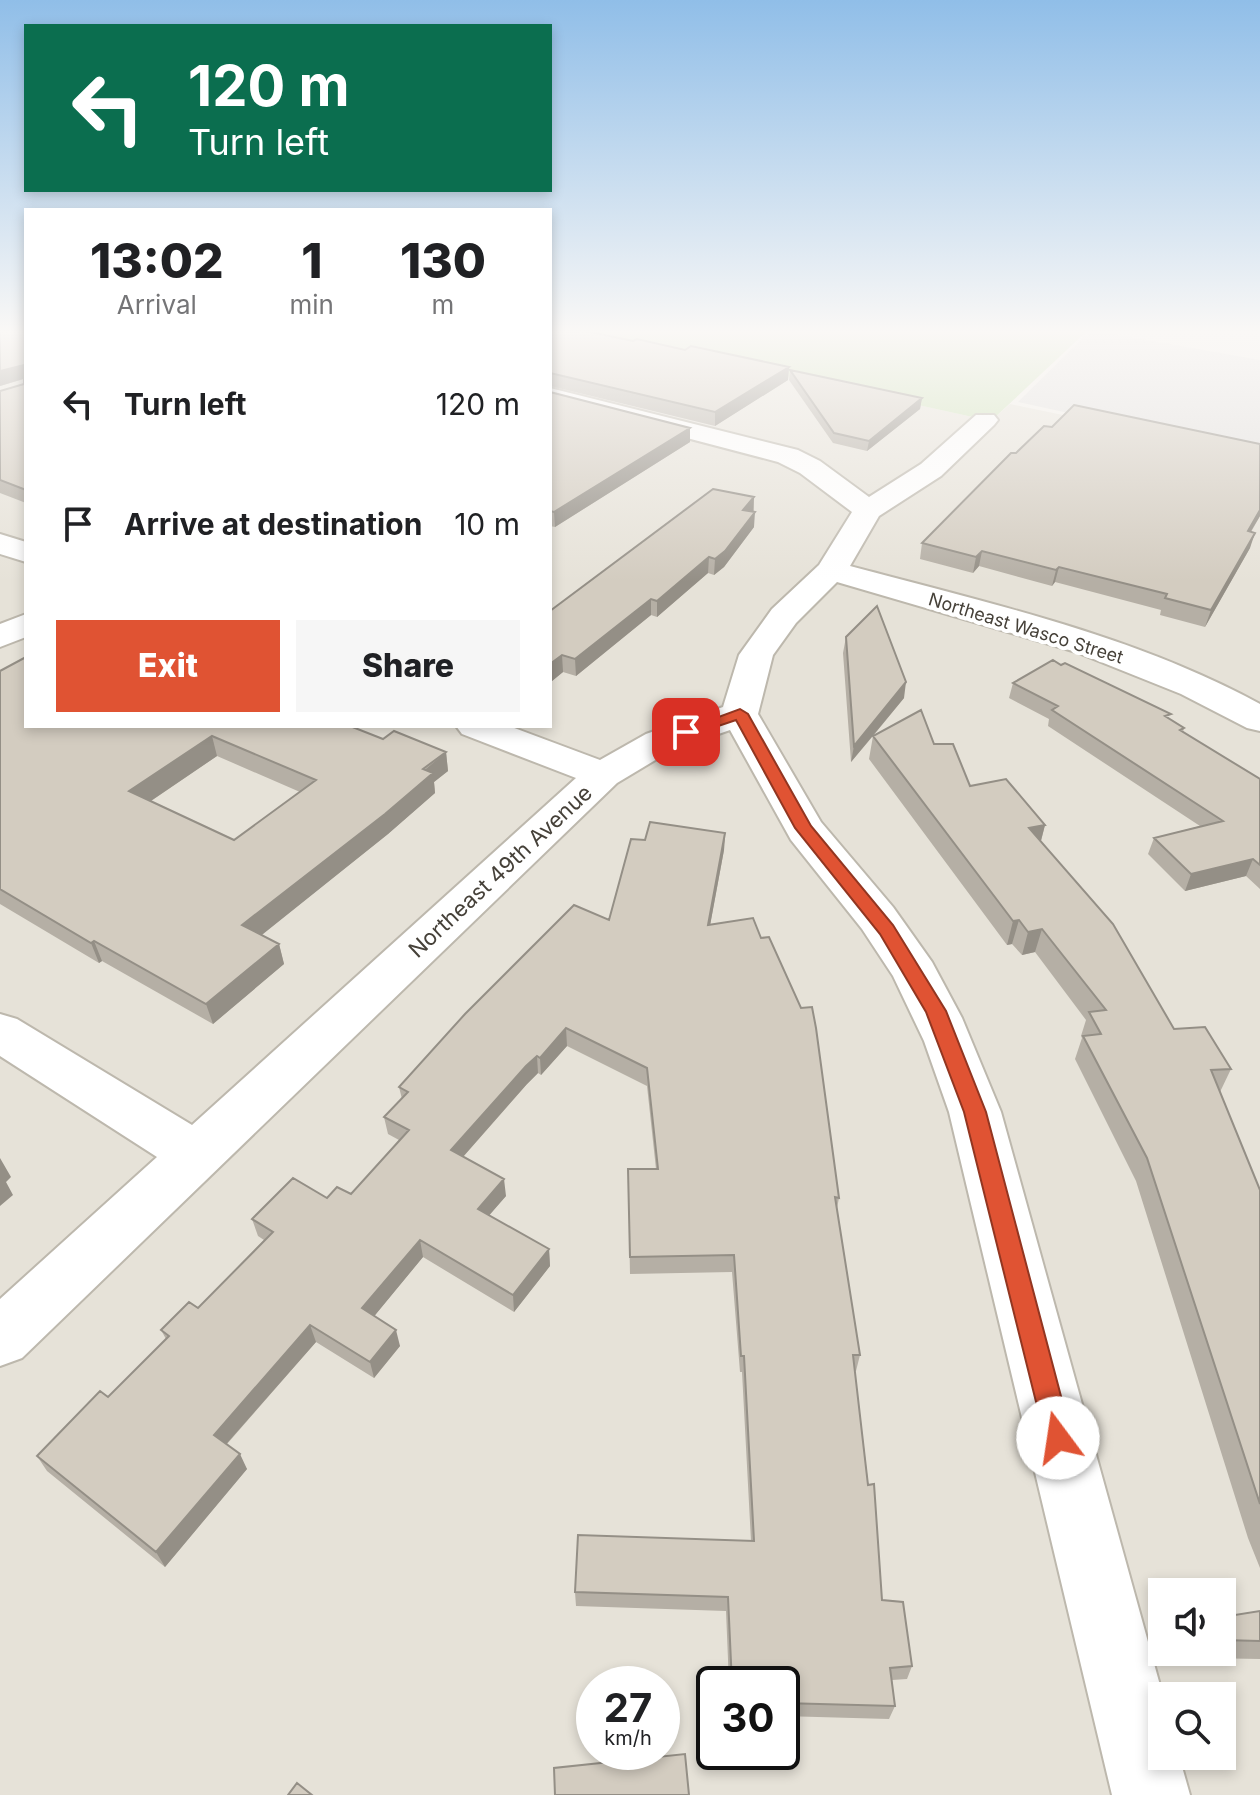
<!DOCTYPE html>
<style>
:root{--surface:#fff;--page:#f6f6f6;--text:#202124;--muted:#757577;--accent:#e05333}
body{margin:0;font-family:Inter,sans-serif;background:var(--page);color:var(--text);height:100vh;display:flex;flex-direction:column;font-size:30px;white-space:nowrap}
*{box-sizing:border-box;margin:0}
p{font-size:26px;color:var(--muted)}
.icon{flex:none;width:44px;height:44px;fill:none;stroke:currentColor;stroke-width:2;stroke-linecap:round;stroke-linejoin:round}
.map{position:relative;flex:1;overflow:hidden}
.details{position:absolute;left:24px;top:208px;width:528px;height:520px;display:flex;flex-direction:column;background:var(--surface);border-radius:0px;box-shadow:0 4px 12px #0003}
.details>*{flex:none}
.hud{position:absolute;left:24px;top:24px;width:528px;height:168px;border-radius:0px;box-shadow:0 4px 12px #0003;background:#0b6e4f;color:#fff;overflow:hidden}
.controls{position:absolute;left:1148px;top:1578px;display:grid;gap:16px}
.controls a{display:grid;place-items:center;width:88px;height:88px;border-radius:0px;background:var(--surface);box-shadow:0 4px 12px #0003;font-size:40px}
.speed{position:absolute;left:576px;top:1666px;display:flex;gap:16px;font-size:40px;font-weight:700;text-align:center}
.speed>*{display:grid;place-content:center;width:104px;height:104px;border-radius:50%;background:var(--surface);box-shadow:0 4px 12px #0003;line-height:1}
.speed small{font-size:20px;font-weight:400}
.speed .limit{border:4px solid #111;border-radius:12px;background:#fff;color:#111}
.pin{position:absolute;display:grid;place-items:center;width:68px;height:68px;color:#fff;margin:-34px;border-radius:16px;box-shadow:0 4px 12px #0006}
.me{position:absolute;width:88px;margin:-44px;rotate:346deg;stroke-linejoin:round;filter:drop-shadow(0 0 6px #0008)}
.turn{display:flex;align-items:center;gap:28px;height:168px;padding:0 32px;font-size:36px}
.turn .icon{width:104px;height:104px;stroke-width:2.5}
.turn b{display:block;font-size:56px;line-height:68px}
.eta{display:flex;justify-content:space-evenly;align-items:center;height:136px;text-align:center}
.eta b{font-size:48px;font-weight:800;line-height:56px}
.action{display:flex;gap:16px;margin-top:auto;padding:16px 32px}
.action a{flex:1;height:92px;border-radius:0px;background:var(--accent);color:#fff;font-size:32px;font-weight:800;line-height:92px;text-align:center}
.action a+a{background:var(--page);color:var(--text)}
ul{padding:0;list-style:none}
li{display:flex;align-items:center;gap:24px;height:120px;padding:0 32px}
li div{flex:1}
li b{display:block;font-size:30px}
li em{font-style:normal}
.map>svg:first-child{display:block}
</style>
<div class="map">
<svg width="1260" height="1795" viewBox="0 0 1260 1795">
<rect width="100%" height="100%" fill="#f3f0ea"/>
<!-- residential -->
<path fill="#e6e2d8" fill-rule="evenodd" d="M 0,330 L 26,330 L 26,726 L 550,726 L 550,330 L 576,330 L 991,421 L 1010,404 L 1260,456 L 1260,1795 L 0,1795 ZM 1162,1592 L 1222,1592 L 1222,1652 L 1162,1652 ZM 594,1684 L 662,1684 L 662,1752 L 594,1752 ZM 714,1684 L 782,1684 L 782,1752 L 714,1752 ZM 1162,1696 L 1222,1696 L 1222,1756 L 1162,1756 Z"/>
<!-- green -->
<path fill="#cde2b7" d="M 576,330 L 1088,330 L 991,421 Z"/>
<!-- parking -->
<path fill="#e2e0de" d="M 1091,330 L 1260,360 L 1260,455 L 1018,402 Z"/>
<g fill="none" stroke-linecap="round" stroke-linejoin="round">
<!-- minor casing -->
<g stroke="#bdb8ad" stroke-width="4">
<path id="minor" d="M 550,388 L 798,450 L 820,461 L 869,497 L 921,464 L 976,415 L 994,415 L 998,420 L 994,425 L 941,476 L 879,516 L 850,566 C 988,603 1134,635 1260,704 L 1260,731 L 1247,728 L 1181,694 L 1076,652 L 837,582 L 796,623 L 773,655 L 758,714 L 821,822 L 893,907 L 932,962 L 962,1018 L 1001,1112 L 1163,1696 L 1162,1756 L 1179,1756 L 1190,1795 L 1112,1795 L 949,1112 L 924,1041 L 893,976 L 862,929 L 791,840 L 730,730 L 672,750 L 617,783 L 22,1358 L 0,1366 L 0,1299 L 157,1157 L 0,1056 L 0,1014 L 17,1019 L 192,1125 L 576,778 L 462,734 L 456,726 L 509,726 L 600,760 L 646,734 L 723,707 L 739,655 L 772,609 L 819,565 L 852,512 L 800,473 L 778,462 L 550,402 Z
M 0,534 L 26,542 L 26,562 L 0,554 Z
M 26,614 L 26,637 L 0,647 L 0,624 Z"/>
</g>
<!-- minor -->
<use href="#minor" fill="#fff" fill-rule="evenodd"/>
</g>
<!-- wall -->
<path fill="#b5afa5" fill-rule="evenodd" d="M 26,330 L 26,503 L 0,493 L 0,391 L 24,384 L 24,379 L 0,386 Z
M 550,330 L 633,341 L 789,367 L 788,380 L 715,426 L 550,386 Z
M 790,370 L 922,398 L 920,409 L 867,451 L 833,443 L 789,380 Z
M 550,392 L 690,442 L 555,527 L 550,526 Z
M 1052,427 L 1260,516 L 1251,532 L 1250,548 L 1205,627 L 1160,615 L 1161,610 L 1055,582 L 1052,586 L 979,566 L 973,573 L 920,559 L 922,543 L 1016,453 Z
M 754,497 L 754,527 L 724,567 L 714,575 L 708,573 L 657,617 L 651,615 L 576,676 L 563,672 L 552,681 L 550,680 L 550,611 Z
M 846,637 L 904,698 L 873,736 L 934,744 L 970,786 L 1045,825 L 1041,841 L 1174,1029 L 1231,1069 L 1220,1092 L 1260,1190 L 1260,1568 L 1248,1538 L 1136,1181 L 1075,1059 L 1082,1038 L 1081,1036 L 1086,1020 L 1035,952 L 1022,955 L 1012,944 L 1007,945 L 869,759 L 873,736 L 851,762 L 843,653 Z
M 0,671 L 446,752 L 448,771 L 434,782 L 435,793 L 388,834 L 261,935 L 279,944 L 284,964 L 213,1024 L 102,961 L 99,963 L 0,904 ZM 217,756 L 300,792 L 234,840 L 151,801 Z
M 1013,683 L 1169,719 L 1184,728 L 1183,732 L 1260,779 L 1260,889 L 1246,876 L 1185,891 L 1148,854 L 1154,838 L 1200,826 L 1048,726 L 1049,719 L 1009,698 Z
M 725,833 L 724,850 L 710,925 L 839,1198 L 837,1208 L 860,1355 L 856,1371 L 855,1371 L 882,1600 L 912,1666 L 907,1679 L 892,1680 L 895,1706 L 889,1719 L 782,1716 L 782,1684 L 729,1684 L 726,1611 L 576,1606 L 575,1592 L 751,1541 L 742,1372 L 740,1372 L 732,1272 L 630,1274 L 628,1169 L 656,1169 L 647,1086 L 567,1046 L 541,1075 L 538,1073 L 527,1084 L 463,1157 L 506,1196 L 489,1215 L 549,1249 L 550,1266 L 514,1312 L 423,1257 L 374,1316 L 400,1346 L 374,1378 L 316,1342 L 227,1444 L 247,1469 L 165,1567 L 47,1471 L 37,1456 L 108,1397 L 166,1339 L 161,1330 L 198,1308 L 264,1240 L 258,1236 L 252,1219 L 327,1198 L 351,1194 L 399,1140 L 388,1134 L 384,1117 L 402,1099 L 399,1087 L 609,920 L 645,840 Z
M 1260,1611 L 1260,1659 L 1204,1658 L 1203,1652 L 1222,1652 L 1222,1617 Z"/>
<!-- shaded-wall -->
<path fill="#948f86" d="M 24,365 L 26,378 L 0,386 L 0,371 Z
M 789,367 L 788,380 L 715,426 L 715,412 Z
M 922,398 L 920,409 L 867,451 L 869,441 Z
M 690,428 L 690,442 L 555,527 L 554,512 Z
M 754,497 L 753,512 L 743,510 Z
M 1260,510 L 1260,516 L 1242,546 L 1248,531 Z
M 755,512 L 754,527 L 724,567 L 714,575 L 715,559 Z
M 1255,533 L 1250,548 L 1205,627 L 1211,610 Z
M 982,551 L 979,566 L 973,573 L 976,557 Z
M 709,557 L 708,573 L 657,617 L 657,601 Z
M 1059,567 L 1055,582 L 1052,586 L 1056,570 Z
M 651,599 L 651,615 L 576,676 L 575,659 Z
M 562,655 L 563,672 L 552,681 L 551,664 Z
M 906,682 L 904,698 L 851,762 L 854,746 Z
M 212,736 L 217,756 L 136,811 L 129,791 Z
M 446,752 L 448,771 L 434,782 L 435,793 L 388,834 L 248,946 L 242,925 Z
M 1045,825 L 1039,848 L 1029,828 Z
M 725,833 L 724,850 L 707,942 L 708,925 Z
M 1253,859 L 1246,876 L 1185,891 L 1191,874 Z
M 1019,920 L 1012,944 L 1007,945 L 1013,921 Z
M 1042,929 L 1035,952 L 1022,955 L 1028,932 Z
M 94,941 L 102,961 L 99,963 L 91,943 Z
M 279,944 L 284,964 L 213,1024 L 206,1004 Z
M 566,1028 L 567,1046 L 541,1075 L 540,1058 Z
M 537,1056 L 538,1073 L 527,1084 L 454,1167 L 451,1150 L 526,1066 Z
M 0,1158 L 11,1177 L 6,1182 L 13,1195 L 0,1206 Z
M 504,1179 L 506,1196 L 480,1226 L 478,1209 Z
M 420,1240 L 423,1257 L 367,1325 L 362,1308 Z
M 549,1249 L 550,1266 L 514,1312 L 513,1295 Z
M 310,1325 L 316,1342 L 221,1450 L 214,1435 Z
M 396,1330 L 400,1346 L 374,1378 L 370,1362 Z
M 240,1454 L 247,1469 L 165,1567 L 156,1552 Z"/>
<!-- building -->
<path fill="#d3ccc0" stroke="#948f86" stroke-width="2" fill-rule="evenodd" d="M 0,330 L 26,330 L 26,490 L 0,480 L 0,391 L 24,384 L 24,365 L 0,371 Z
M 550,330 L 575,332 L 581,330 L 633,341 L 637,339 L 685,350 L 691,346 L 789,367 L 715,412 L 550,373 Z
M 790,370 L 922,398 L 869,441 L 834,433 Z
M 550,392 L 690,428 L 554,512 L 550,511 Z
M 1074,405 L 1260,444 L 1260,510 L 1248,531 L 1255,533 L 1211,610 L 1165,598 L 1167,594 L 1059,567 L 1056,570 L 982,551 L 976,557 L 922,543 L 1011,453 L 1016,453 L 1044,426 L 1052,427 Z
M 713,489 L 754,497 L 743,510 L 755,512 L 725,551 L 715,559 L 709,557 L 657,601 L 651,599 L 575,659 L 562,655 L 550,664 L 550,611 Z
M 877,606 L 906,682 L 854,746 L 846,637 Z
M 26,657 L 26,726 L 350,726 L 383,739 L 394,731 L 446,752 L 423,769 L 433,773 L 385,814 L 242,925 L 279,944 L 206,1004 L 94,941 L 91,943 L 0,889 L 0,671 ZM 212,736 L 316,780 L 234,840 L 129,791 Z
M 1053,660 L 1061,665 L 1065,663 L 1171,714 L 1165,716 L 1184,728 L 1180,730 L 1260,779 L 1260,865 L 1253,859 L 1191,874 L 1154,838 L 1223,821 L 1052,710 L 1058,706 L 1013,683 Z
M 921,710 L 934,744 L 953,744 L 970,786 L 1006,779 L 1045,825 L 1029,828 L 1113,924 L 1174,1029 L 1205,1027 L 1231,1069 L 1211,1070 L 1260,1190 L 1260,1504 L 1147,1158 L 1083,1036 L 1101,1034 L 1089,1012 L 1106,1010 L 1042,929 L 1028,932 L 1019,920 L 1013,921 L 873,736 Z
M 650,822 L 725,833 L 708,925 L 753,918 L 761,938 L 769,937 L 801,1008 L 812,1007 L 816,1028 L 839,1198 L 835,1197 L 860,1355 L 853,1355 L 868,1485 L 874,1484 L 882,1600 L 903,1602 L 912,1666 L 890,1668 L 895,1706 L 782,1703 L 782,1684 L 732,1684 L 728,1597 L 575,1592 L 578,1535 L 754,1541 L 744,1356 L 741,1356 L 734,1255 L 630,1257 L 628,1169 L 658,1169 L 647,1068 L 566,1028 L 540,1058 L 537,1056 L 526,1066 L 451,1150 L 504,1179 L 478,1209 L 549,1249 L 513,1295 L 420,1240 L 362,1308 L 396,1330 L 370,1362 L 310,1325 L 214,1435 L 240,1454 L 156,1552 L 37,1456 L 100,1391 L 108,1397 L 169,1336 L 161,1330 L 189,1302 L 198,1308 L 273,1232 L 252,1219 L 293,1178 L 327,1198 L 337,1187 L 351,1194 L 409,1130 L 384,1117 L 408,1092 L 399,1087 L 465,1014 L 574,905 L 609,920 L 631,839 L 645,840 Z
M 1260,1611 L 1260,1641 L 1222,1640 L 1222,1617 Z
M 685,1754 L 689,1795 L 555,1795 L 554,1768 Z
M 297,1783 L 312,1795 L 288,1795 Z"/>
<!-- sky -->
<linearGradient id="sky" x2="0" y2="1"><stop stop-color="#90bee8"/><stop offset="0.57" stop-color="#faf8f6"/><stop offset="1" stop-color="#faf8f6" stop-opacity="0"/></linearGradient>
<rect width="1260" height="582" fill="url(#sky)"/>
<!-- route -->
<path fill="#e05333" stroke="#923621" stroke-width="2" d="M 740,709 L 748,714 L 811,826 L 893,925 L 946,1011 L 986,1112 L 1072,1438 L 1068,1447 L 1058,1451 L 1049,1447 L 1045,1438 L 964,1112 L 926,1012 L 880,934 L 795,828 L 736,720 L 686,737 L 678,732 Z"/>
<g text-anchor="middle" dominant-baseline="central" stroke-width="8" stroke-linejoin="round" paint-order="stroke">
<!-- far-street labels -->
<g font-size="18" fill="#464139" stroke="#fff">
<text transform="translate(1026 628) rotate(17)">Northeast Wasco Street</text>
</g>
<!-- street labels -->
<g font-size="22" fill="#464139" stroke="#fff">
<text transform="translate(500 871) rotate(-43)">Northeast 49th Avenue</text>
</g>
</g>
</svg>
<div class="controls">
<a><svg class="icon" aria-label="sound" viewBox="0 0 24 24"><path d="M4 9h4l5-4v14l-5-4H4zM17 9q2 3 0 6"/></svg></a>
<a><svg class="icon" aria-label="search" viewBox="0 0 24 24"><circle cx="10" cy="10" r="6"/><path d="M15 15l6 6"/></svg></a>
</div>
<div class="speed"><div>27<small>km/h</small></div><div class="limit">30</div></div>
<div class="pin" style="left:686px;top:732px;background:#d93025"><svg class="icon" aria-label="arrive" viewBox="0 0 24 24"><path d="M6 21V4h12l-3 4 3 4H6"/></svg></div>
<svg class="me" style="left:1058px;top:1438px" viewBox="-20 -20 40 40"><circle r="19" fill="#fff"/><path d="M0-13L10 11 0 6-10 11z" fill="#e05333"/></svg>
<div class="hud">
<div class="turn"><svg class="icon" aria-label="left" viewBox="0 0 24 24"><path d="M17 20v-9H6M10 6l-5 5 5 5"/></svg><div><b>120 m</b>Turn left</div></div>
</div>
<section class="details">
<div class="eta">
<div><b>13:02</b><p>Arrival</p></div>
<div><b>1</b><p>min</p></div>
<div><b>130</b><p>m</p></div>
</div>
<ul>
<li><svg class="icon" aria-label="left" viewBox="0 0 24 24"><path d="M17 20v-9H6M10 6l-5 5 5 5"/></svg><div><b>Turn left</b></div><em>120 m</em></li>
<li><svg class="icon" aria-label="arrive" viewBox="0 0 24 24"><path d="M6 21V4h12l-3 4 3 4H6"/></svg><div><b>Arrive at destination</b></div><em>10 m</em></li>
</ul>
<div class="action"><a>Exit</a><a>Share</a></div>
</section>
</div>
